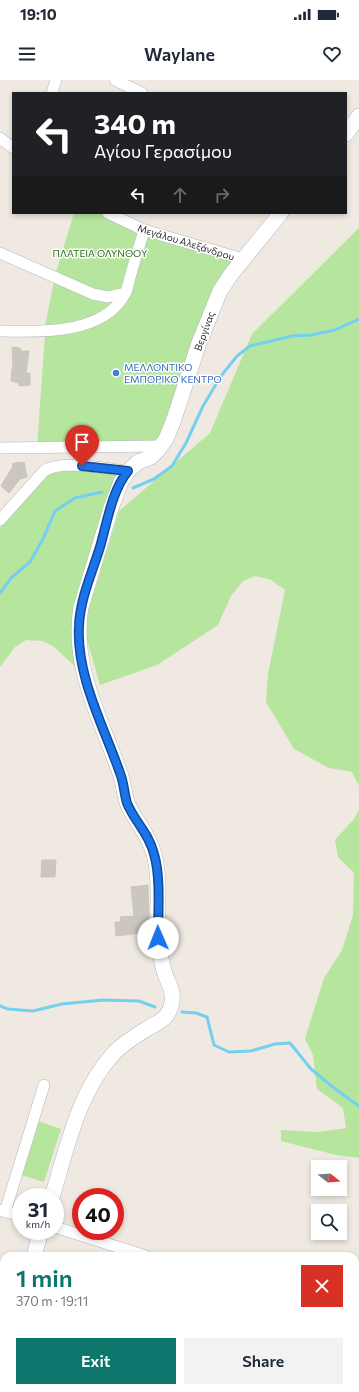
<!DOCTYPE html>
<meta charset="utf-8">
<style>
:root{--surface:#fff;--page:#f2f2f3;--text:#1f2937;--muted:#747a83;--accent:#0f766e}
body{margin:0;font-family:Commissioner,sans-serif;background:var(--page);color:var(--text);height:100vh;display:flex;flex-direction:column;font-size:15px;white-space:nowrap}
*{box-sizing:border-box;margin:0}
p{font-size:13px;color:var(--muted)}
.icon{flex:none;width:22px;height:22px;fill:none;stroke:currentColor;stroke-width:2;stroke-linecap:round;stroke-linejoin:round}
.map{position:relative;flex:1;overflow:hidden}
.panel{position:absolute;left:0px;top:1172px;width:359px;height:140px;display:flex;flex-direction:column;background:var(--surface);border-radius:12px 12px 0 0;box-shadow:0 2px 6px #0003}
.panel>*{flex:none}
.hud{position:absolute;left:12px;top:12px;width:335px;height:122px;border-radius:0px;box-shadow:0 2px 6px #0003;background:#202124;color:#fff;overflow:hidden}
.needle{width:26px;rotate:107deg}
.buttons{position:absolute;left:311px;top:1080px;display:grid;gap:8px}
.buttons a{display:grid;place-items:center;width:36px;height:36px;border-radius:0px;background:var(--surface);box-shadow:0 2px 6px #0003;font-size:20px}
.speed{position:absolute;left:12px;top:1108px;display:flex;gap:8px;font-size:20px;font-weight:700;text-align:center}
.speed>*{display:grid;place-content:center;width:52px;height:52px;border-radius:50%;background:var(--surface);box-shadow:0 2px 6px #0003;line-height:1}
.speed small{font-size:10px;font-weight:400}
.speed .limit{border:6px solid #d22;background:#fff;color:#111}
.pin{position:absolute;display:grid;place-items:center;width:34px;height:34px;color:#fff;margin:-41px -17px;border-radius:50% 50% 50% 0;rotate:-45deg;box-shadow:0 0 4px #0007}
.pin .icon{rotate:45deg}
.me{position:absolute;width:44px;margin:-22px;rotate:359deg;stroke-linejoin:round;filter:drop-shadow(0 0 3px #0008)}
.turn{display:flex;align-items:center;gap:14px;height:84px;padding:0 16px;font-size:18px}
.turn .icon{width:52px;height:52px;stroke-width:2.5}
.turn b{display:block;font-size:28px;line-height:34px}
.lanes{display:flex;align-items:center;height:38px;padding:0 16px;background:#0003;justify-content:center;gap:20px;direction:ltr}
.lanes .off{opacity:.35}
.round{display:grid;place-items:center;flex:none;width:42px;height:42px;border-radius:0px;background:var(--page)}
.head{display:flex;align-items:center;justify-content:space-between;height:68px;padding:0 16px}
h1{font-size:24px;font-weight:600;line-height:30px;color:var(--accent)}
.primary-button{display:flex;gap:8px;margin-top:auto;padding:8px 16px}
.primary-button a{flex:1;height:46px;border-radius:0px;background:var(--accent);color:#fff;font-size:16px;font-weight:600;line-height:46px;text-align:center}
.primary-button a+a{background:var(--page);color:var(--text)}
.status{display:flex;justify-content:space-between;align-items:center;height:28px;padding:0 20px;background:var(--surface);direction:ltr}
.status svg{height:11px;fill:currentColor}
header{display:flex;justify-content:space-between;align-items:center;height:52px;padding:0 16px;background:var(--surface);font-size:18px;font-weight:600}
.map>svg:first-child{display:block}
</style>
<div class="status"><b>19:10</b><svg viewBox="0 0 49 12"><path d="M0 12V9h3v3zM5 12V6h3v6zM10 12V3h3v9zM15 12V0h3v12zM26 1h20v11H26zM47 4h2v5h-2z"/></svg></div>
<header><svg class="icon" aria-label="menu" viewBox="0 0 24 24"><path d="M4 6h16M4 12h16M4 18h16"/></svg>Waylane<svg class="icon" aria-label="heart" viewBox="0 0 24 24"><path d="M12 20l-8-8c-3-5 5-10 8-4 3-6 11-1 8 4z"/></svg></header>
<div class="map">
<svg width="359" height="1312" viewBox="0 0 359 1312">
<rect width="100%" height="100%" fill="#efe9e1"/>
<!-- green -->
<path fill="#b6e59e" d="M 74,133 L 110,133 L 148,151 L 243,179 L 228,195 L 161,366 L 37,368 L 45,255 L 44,251 L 55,196 Z
M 359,148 L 359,706 L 352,692 L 329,688 L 294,669 L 266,622 L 268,594 L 285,510 L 271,500 L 255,496 L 243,501 L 231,516 L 218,545 L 157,585 L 100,605 L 87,560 L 87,534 L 119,431 L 210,353 L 252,254 Z
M 63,388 L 119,394 L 100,452 L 78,589 L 53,566 L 42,561 L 26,560 L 15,567 L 0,587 L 0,448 L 33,409 L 46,396 Z
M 359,730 L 359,1078 L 336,1075 L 281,1061 L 281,1050 L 318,1052 L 346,1048 L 343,1028 L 317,1009 L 313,975 L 305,959 L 324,898 L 342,870 L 353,835 L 354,793 L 338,777 L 335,760 L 354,739 Z
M 35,1040 L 61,1049 L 44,1102 L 18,1094 Z"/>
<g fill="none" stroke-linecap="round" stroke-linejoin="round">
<!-- stream -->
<path stroke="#75cff0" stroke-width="3" d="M 133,408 L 154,399 L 172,386 L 186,363 L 203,326 L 221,296 L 237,276 L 250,266 L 292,256 L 311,255 L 335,250 L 359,239
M 0,513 L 11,498 L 30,482 L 42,461 L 55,431 L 75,418 L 102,412
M 0,926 L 8,929 L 33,931 L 62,924 L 103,920 L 139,921 L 155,927
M 182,932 L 196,933 L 207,937 L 214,965 L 229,972 L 251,971 L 275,964 L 290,963 L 311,989 L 334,1008 L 359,1026"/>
</g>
<!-- building -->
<path fill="#cbc7bf" stroke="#cbc5ba" d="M 12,267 L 20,268 L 21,271 L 29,271 L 26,293 L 30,293 L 30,305 L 19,306 L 19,303 L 11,301 L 12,289 L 13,288 Z
M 19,382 L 21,383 L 24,382 L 27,397 L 20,399 L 9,413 L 1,406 L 13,386 L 12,384 Z
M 42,780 L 56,780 L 55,797 L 41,797 Z
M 148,805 L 149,852 L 116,856 L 115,842 L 121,842 L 120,837 L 134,836 L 131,807 Z"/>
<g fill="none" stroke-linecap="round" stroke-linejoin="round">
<!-- street casing -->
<g stroke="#b4b7c1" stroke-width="12">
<path id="street" d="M 115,0 L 142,13
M 52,13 L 56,0
M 0,58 L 13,68
M 108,133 L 144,150 L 243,179
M 0,173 L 93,214 L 108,217 L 125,213
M 0,251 C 39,252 103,255 125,214 C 128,208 129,200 131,194 C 135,179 140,165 144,150
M 0,368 L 161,366
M 0,440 L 44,391 C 60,379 107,389 128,391
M 0,1130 L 21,1136
M 5,1132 L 44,1005
M 55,1147 L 146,1176
M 167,1308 L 235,1312"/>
</g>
<!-- secondary casing -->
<g stroke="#b4b7c1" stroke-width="16">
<path id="secondary" d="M 346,54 L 359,36
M 52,1117 C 67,1068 78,1013 113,974 C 123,963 137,955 150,947 C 155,944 162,941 166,936 C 169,932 172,926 172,921 C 174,911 168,903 165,894 C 162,885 161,877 159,868 C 155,837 162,804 154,774 C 149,755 136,742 128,725 C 124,715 124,704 120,693 C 101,639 71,587 81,527 L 111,428 L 121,402 L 128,391 L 138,382 L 151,377 L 157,371 L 166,359 L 173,342 L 199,263 L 220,211 L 232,193 L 281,133
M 34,1176 L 41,1151
M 0,1286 L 4,1273"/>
</g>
<!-- street -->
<use href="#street" stroke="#fff" stroke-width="11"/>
<!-- secondary -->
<use href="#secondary" stroke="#fff" stroke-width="15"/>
</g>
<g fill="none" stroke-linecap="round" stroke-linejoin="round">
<!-- route casing -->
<g stroke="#114b97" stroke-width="10">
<path id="route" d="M 82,386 L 128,391 C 112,410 107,443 100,467 C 92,493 80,519 79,546 C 76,596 104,647 120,693 C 124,703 124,713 127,723 C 134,741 149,753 154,774 C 161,797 158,833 158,858"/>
</g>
<!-- route -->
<use href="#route" stroke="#1a73e8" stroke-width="7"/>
</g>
<!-- markers -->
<circle fill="#3f7fe0" stroke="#fff" stroke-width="1.5" cx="116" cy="293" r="4"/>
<g text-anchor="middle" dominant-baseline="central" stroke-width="3" stroke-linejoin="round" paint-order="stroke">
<!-- street labels -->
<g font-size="10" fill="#2e2e2e" stroke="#fff">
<text transform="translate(186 162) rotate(17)">Μεγάλου Αλεξάνδρου</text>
<text transform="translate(204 251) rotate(-70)">Βεργίνας</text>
</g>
<!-- park labels -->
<g font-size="10" fill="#2c6e1b" stroke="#fff">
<text x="100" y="173">ΠΛΑΤΕΙΑ ΟΛΥΝΘΟΥ</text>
</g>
<!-- shop labels -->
<g font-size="10" fill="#366cbe" stroke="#fff" text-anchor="start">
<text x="124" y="287">ΜΕΛΛΟΝΤΙΚΟ<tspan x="124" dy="12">ΕΜΠΟΡΙΚΟ ΚΕΝΤΡΟ</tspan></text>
</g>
</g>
</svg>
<div class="buttons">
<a><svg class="needle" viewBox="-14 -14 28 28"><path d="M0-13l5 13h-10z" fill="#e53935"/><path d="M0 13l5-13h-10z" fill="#747a83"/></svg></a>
<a><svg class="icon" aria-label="search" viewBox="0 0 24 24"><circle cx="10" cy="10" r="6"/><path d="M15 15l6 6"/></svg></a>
</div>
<div class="speed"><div>31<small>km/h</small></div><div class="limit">40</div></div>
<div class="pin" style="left:82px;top:386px;background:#d93025"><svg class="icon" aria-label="arrive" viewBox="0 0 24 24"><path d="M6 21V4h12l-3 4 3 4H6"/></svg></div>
<svg class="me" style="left:158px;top:858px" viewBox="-20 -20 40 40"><circle r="19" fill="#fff"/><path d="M0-13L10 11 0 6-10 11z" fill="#1a73e8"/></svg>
<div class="hud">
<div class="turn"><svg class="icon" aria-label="left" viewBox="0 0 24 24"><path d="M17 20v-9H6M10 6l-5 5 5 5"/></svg><div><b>340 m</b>Αγίου Γερασίμου</div></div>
<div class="lanes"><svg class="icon" aria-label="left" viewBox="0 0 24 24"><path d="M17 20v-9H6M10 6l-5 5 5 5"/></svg><svg class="icon off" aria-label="ahead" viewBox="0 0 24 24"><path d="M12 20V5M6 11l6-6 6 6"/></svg><svg class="icon off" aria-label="right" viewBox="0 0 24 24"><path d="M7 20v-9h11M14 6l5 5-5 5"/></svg></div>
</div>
<section class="panel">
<div class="head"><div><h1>1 min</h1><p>370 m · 19:11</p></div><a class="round" style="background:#d93025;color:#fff"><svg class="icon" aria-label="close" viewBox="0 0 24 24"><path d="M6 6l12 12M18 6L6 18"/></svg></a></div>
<div class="primary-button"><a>Exit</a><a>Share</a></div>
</section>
</div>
